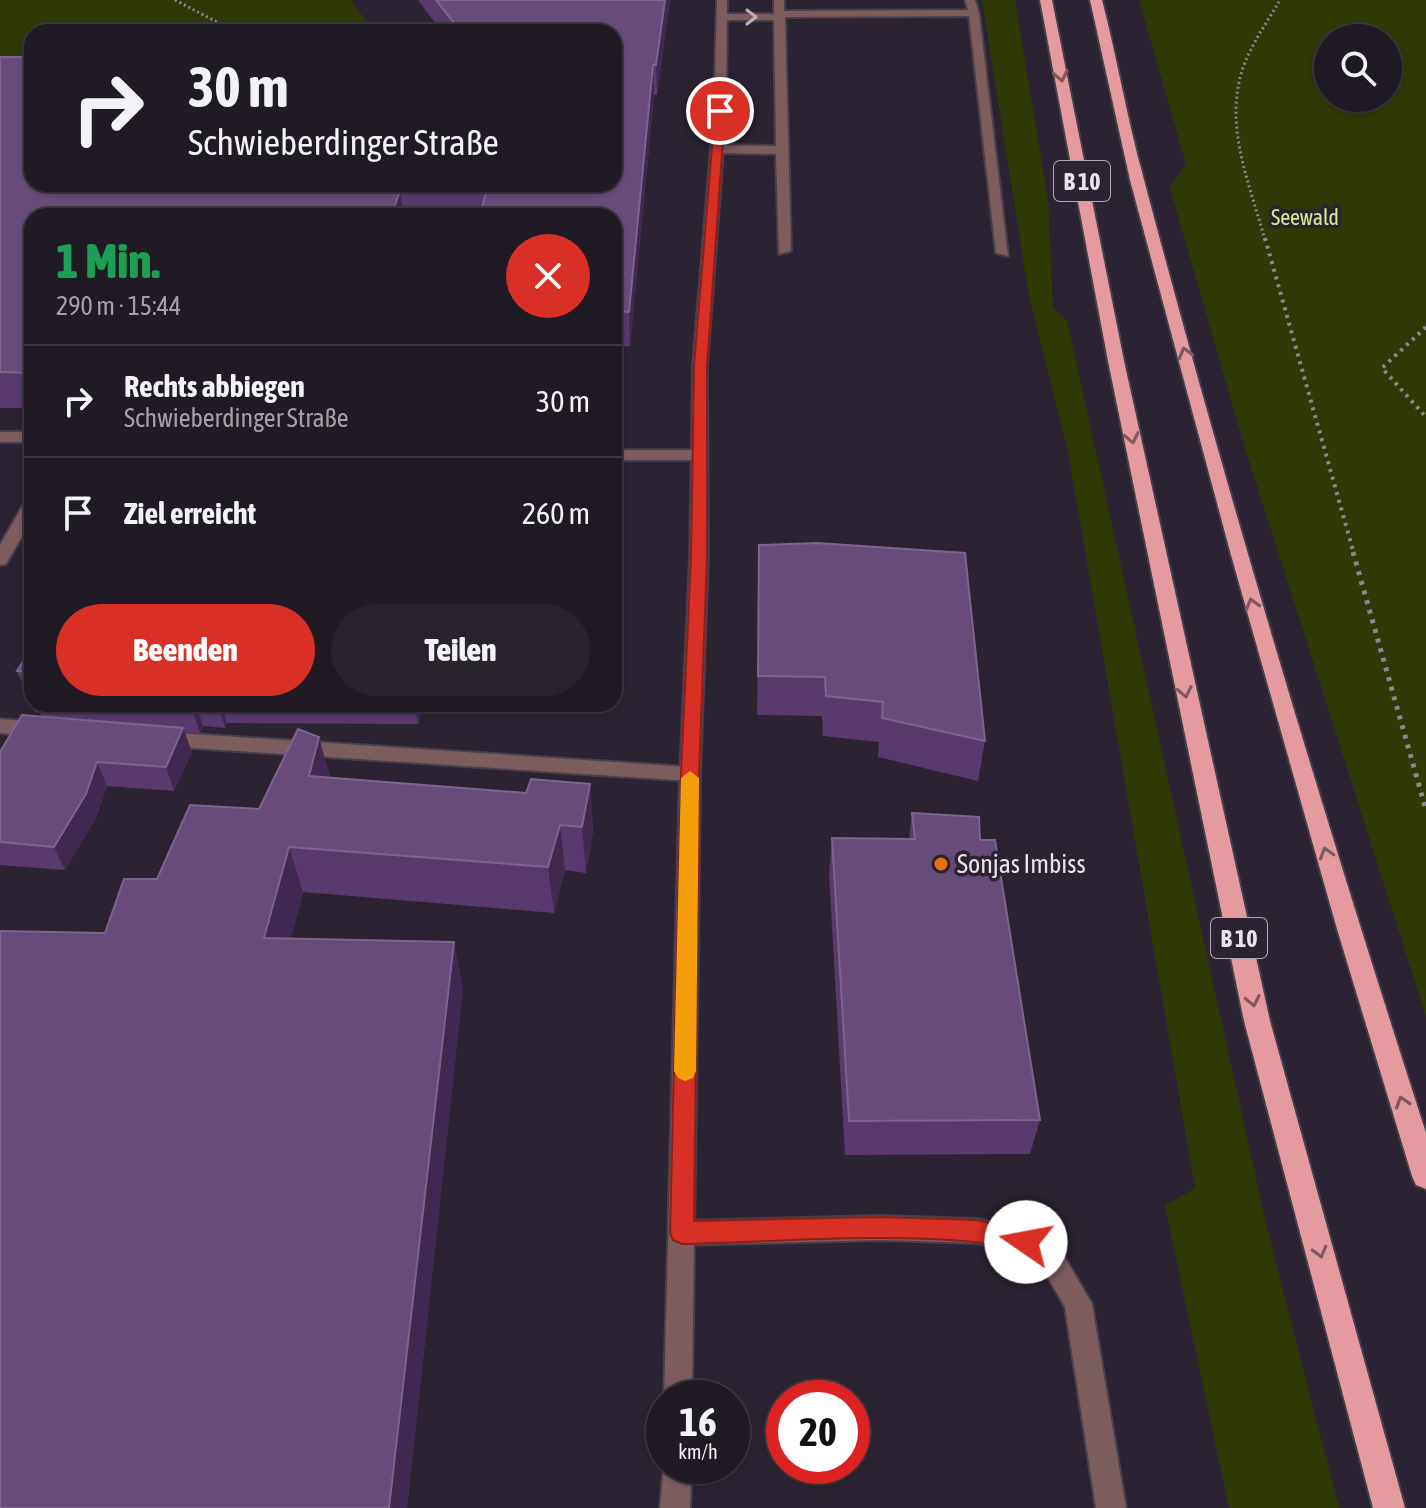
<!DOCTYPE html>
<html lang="de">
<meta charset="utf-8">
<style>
:root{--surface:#201a25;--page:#28232d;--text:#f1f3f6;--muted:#a2a1a7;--line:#3d3842;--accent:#d93025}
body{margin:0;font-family:"Asap Condensed",sans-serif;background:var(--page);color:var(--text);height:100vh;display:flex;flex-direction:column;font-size:30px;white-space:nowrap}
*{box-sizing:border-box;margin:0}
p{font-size:26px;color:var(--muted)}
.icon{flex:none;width:44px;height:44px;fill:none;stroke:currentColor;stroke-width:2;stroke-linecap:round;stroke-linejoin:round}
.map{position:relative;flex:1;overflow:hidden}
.panel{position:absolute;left:24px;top:208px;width:598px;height:504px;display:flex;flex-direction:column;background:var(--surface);border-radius:24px;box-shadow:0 2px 6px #0004,0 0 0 2px var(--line)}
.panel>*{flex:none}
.guide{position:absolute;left:24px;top:24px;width:598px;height:168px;border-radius:24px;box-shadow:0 2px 6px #0004,0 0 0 2px var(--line);background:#201a25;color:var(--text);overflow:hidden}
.controls{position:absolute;left:1314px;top:24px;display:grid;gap:16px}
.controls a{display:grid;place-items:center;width:88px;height:88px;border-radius:50%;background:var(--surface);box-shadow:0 2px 6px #0004,0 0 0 2px var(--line);font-size:40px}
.speed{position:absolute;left:646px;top:1380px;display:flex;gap:16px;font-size:40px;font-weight:700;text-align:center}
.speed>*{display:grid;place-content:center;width:104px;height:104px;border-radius:50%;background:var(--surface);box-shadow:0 2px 6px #0004,0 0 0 2px var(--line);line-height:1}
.speed small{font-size:20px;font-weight:400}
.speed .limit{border:12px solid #d22;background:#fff;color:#111}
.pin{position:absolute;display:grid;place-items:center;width:68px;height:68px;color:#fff;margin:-34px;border:4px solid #fff;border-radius:50%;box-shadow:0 2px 8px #0007}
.me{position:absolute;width:88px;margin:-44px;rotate:282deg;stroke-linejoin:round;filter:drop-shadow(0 0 6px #0008)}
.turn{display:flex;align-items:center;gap:28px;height:168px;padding:0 32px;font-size:36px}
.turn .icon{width:104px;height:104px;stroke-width:2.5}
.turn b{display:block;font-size:56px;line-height:68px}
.round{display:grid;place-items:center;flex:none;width:84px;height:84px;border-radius:42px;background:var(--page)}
.overview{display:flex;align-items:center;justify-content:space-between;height:136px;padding:0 32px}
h1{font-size:48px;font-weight:800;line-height:60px;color:#1e9e55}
.action{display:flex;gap:16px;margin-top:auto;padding:16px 32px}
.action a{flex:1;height:92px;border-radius:48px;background:var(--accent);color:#fff;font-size:32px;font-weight:800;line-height:92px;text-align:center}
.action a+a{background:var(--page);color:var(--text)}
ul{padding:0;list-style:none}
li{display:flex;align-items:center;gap:24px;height:112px;padding:0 32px;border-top:2px solid var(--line)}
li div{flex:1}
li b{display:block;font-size:30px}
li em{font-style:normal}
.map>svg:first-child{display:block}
</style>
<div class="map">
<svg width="1426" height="1508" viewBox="0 0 1426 1508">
<rect width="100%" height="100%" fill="#2b2331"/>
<!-- green -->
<path fill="#2e3906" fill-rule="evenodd" d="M 0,0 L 351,0 L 374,32 L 32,32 L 32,75 L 0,75 Z
M 982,0 L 1015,0 L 1048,199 L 1053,307 L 1067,321 L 1267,1228 L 1339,1508 L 1229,1508 L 1165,1206 L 1195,1188 L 1068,452 L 1029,296 Z
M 1139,0 L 1426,0 L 1426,1016 L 1244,445 L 1170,188 L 1186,164 ZM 1388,38 L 1388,98 L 1328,98 L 1328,38 Z"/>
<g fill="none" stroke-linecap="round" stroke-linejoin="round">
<!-- service casing -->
<g stroke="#453e4b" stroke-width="4">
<path id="service" d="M 774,0 L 784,0 L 784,11 L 968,10 L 965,0 L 975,0 L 979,13 L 1008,256 L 996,253 L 969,16 L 785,17 L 791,251 L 779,254 L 776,154 L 717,153 L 711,149 L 717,145 L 776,146 L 774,20 L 722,20 L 717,17 L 722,14 L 774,14 Z
M 0,432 L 32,432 L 32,442 L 0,442 Z
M 0,719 L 40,722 L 50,729 L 40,736 L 0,733 Z
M 163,732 L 690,767 L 697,769 L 700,774 L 697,779 L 690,781 L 163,746 L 153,739 Z
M 881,1216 L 977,1219 L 1035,1233 L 1064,1256 L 1092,1304 L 1126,1508 L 1096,1508 L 1065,1307 L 1046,1274 L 1019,1253 L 977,1243 L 881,1240 L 682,1245 L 673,1242 L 669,1233 L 673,1224 L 682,1221 Z"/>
</g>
<!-- minor casing -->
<g stroke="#453e4b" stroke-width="4">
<path id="minor" d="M 614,450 L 698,450 L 706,455 L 698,460 L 614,460 Z
M 32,499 L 32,519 L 6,564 L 0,565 L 0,545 L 26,500 Z"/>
</g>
<!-- tertiary casing -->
<g stroke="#453e4b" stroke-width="4">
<path id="tertiary" d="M 717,0 L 727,0 L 726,111 L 707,366 L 708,559 L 700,774 L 692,1398 L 664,1399 L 680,774 L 690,559 L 693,366 L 714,111 Z
M 664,1462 L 664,1466 L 692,1466 L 690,1508 L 660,1508 Z"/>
</g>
<!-- trunk casing -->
<g stroke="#453e4b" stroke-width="4">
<path id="trunk" d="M 1040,0 L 1052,0 L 1124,361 L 1270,1021 L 1405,1508 L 1373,1508 L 1244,1021 L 1108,361 Z
M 1090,0 L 1102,0 C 1117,58 1127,118 1143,176 C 1228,498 1324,817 1426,1133 L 1426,1189 L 1416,1185 L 1412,1176 L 1337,929 L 1231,555 L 1130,180 Z"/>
</g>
<!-- path-far2 -->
<path stroke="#8c8691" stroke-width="3" stroke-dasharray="2 3" stroke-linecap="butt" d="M 175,0 L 236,32
M 1265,240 C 1249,181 1221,120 1246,60 C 1255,39 1269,19 1280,0"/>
<!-- path-far1 -->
<path stroke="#8c8691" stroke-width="4" stroke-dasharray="3 5" stroke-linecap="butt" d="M 1265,238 L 1354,554
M 1426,327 L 1382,368 L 1426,417"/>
<!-- path -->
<path stroke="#8c8691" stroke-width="5" stroke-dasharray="4 6" stroke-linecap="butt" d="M 1353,552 L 1426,810"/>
<!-- service -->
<use href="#service" fill="#7d5c5e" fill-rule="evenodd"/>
<!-- minor -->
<use href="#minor" fill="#7d5c5e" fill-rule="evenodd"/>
<!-- tertiary -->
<use href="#tertiary" fill="#7d5c5e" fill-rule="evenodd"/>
<!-- trunk -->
<use href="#trunk" fill="#e49a9e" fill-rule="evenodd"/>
</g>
<!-- wall -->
<path fill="#583a6e" d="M 418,0 L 670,0 L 657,95 L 654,95 L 630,346 L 614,346 L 614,216 L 32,216 L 32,408 L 0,408 L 0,57 L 614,184 L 614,32 L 442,32 Z
M 759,545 L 985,741 L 978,781 L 878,757 L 879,742 L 823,736 L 822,716 L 757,715 Z
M 32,647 L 32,704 L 424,704 L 418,724 L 227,723 L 225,728 L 203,726 L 200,733 L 184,732 L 192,752 L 174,791 L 107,786 L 96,818 L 65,870 L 0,865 L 0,752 L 42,717 L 40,713 L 35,712 L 17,671 Z
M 319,737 L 330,777 L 526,793 L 590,784 L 593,830 L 586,873 L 565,870 L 554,913 L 303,892 L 291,938 L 463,987 L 407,1508 L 0,1508 L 105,933 L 157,879 L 259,809 Z
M 912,813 L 980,840 L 1040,1120 L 1030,1154 L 845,1155 L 829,874 L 832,838 L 909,839 Z"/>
<!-- shaded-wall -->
<path fill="#3f2950" d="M 665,0 L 670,0 L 657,95 L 656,65 Z
M 653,65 L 654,95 L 630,346 L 629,312 Z
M 400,191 L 404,216 L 391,216 Z
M 190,704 L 196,704 L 203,726 L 200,733 Z
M 218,704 L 221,704 L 227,723 L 225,728 Z
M 414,704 L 424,704 L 418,724 Z
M 183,728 L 192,752 L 174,791 L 166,767 Z
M 319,737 L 331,783 L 309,776 Z
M 97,762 L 107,786 L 96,818 L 65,870 L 54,847 Z
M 590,784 L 593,830 L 586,873 L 582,827 Z
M 560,825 L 565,870 L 554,913 L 548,867 Z
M 289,847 L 303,892 L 280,983 L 264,938 Z
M 454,942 L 463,987 L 407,1508 L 389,1508 Z"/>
<!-- building -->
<path fill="#674c7b" stroke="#7c648d" stroke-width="2" d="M 436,0 L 665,0 L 656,65 L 653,65 L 629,312 L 614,311 L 614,216 L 480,216 L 486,192 L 400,191 L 391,216 L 32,216 L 32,373 L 0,372 L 0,57 L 32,57 L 32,184 L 614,184 L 614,32 L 461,32 Z
M 817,543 L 965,553 L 985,741 L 882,718 L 883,702 L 826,696 L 825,677 L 758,676 L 759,545 Z
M 32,647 L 32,678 L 25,678 L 29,672 L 17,671 Z
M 22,715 L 183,728 L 166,767 L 97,762 L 86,794 L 54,847 L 0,842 L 0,752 Z
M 298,729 L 319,737 L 309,776 L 526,793 L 531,779 L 590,784 L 582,827 L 560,825 L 548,867 L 289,847 L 264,938 L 454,942 L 389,1508 L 0,1508 L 0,931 L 105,933 L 124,879 L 157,879 L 190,805 L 259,809 Z
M 912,813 L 979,817 L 980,840 L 995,840 L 1040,1120 L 849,1121 L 832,838 L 915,839 Z"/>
<!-- one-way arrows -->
<defs><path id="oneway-chevron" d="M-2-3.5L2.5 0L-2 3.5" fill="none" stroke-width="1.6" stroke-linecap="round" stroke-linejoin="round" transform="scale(2)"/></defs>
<use stroke="#bdadb3" href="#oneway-chevron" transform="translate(751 17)"/>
<g stroke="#7e5962">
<use href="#oneway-chevron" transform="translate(1061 76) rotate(79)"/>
<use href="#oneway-chevron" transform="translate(1185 353) rotate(-105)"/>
<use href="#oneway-chevron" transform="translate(1132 438) rotate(78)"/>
<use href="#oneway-chevron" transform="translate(1252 604) rotate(-106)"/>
<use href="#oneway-chevron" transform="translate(1185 692) rotate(78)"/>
<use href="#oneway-chevron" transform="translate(1326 853) rotate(-107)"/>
<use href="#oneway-chevron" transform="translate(1253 1001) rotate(78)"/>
<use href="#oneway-chevron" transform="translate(1402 1102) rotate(-108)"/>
<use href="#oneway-chevron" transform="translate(1320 1252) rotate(75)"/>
</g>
<!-- route -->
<path fill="#d93025" stroke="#8d1f18" stroke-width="2" d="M 720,107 L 725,111 L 707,366 L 707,559 L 699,774 L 694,1221 L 881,1217 L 977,1220 L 1034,1234 L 1038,1242 L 1034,1250 C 1016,1257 994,1244 975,1242 C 878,1233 779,1242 682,1244 L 673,1240 L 670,1233 L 681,774 L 691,559 L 694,366 L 715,111 Z"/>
<!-- slow -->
<path fill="#f59e0b" d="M 690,771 L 699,778 L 696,1071 L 693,1078 L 685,1081 L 678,1078 L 674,1071 L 681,778 Z"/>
<!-- markers -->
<circle fill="#e8710a" stroke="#2b2331" stroke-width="3" cx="941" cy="864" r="8"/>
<g text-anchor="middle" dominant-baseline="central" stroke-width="7" stroke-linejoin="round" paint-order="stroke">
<!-- far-park labels -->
<g font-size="22" fill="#d2ed8c" stroke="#2b2331">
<text x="1305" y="217">Seewald</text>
</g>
<!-- shield labels -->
<g fill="#2b2331" stroke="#afa9b4" stroke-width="2">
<rect x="1054" y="161" width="56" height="40" rx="6"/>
<rect x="1211" y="918" width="56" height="40" rx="6"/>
</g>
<g font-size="24" font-weight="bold" fill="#e8e3ec">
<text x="1082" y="181">B 10</text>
<text x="1239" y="938">B 10</text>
</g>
<!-- poi labels -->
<g font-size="26" fill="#e8e3ec" stroke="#2b2331" text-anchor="start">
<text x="957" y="864">Sonjas Imbiss</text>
</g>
</g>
</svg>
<div class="controls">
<a><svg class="icon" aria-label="search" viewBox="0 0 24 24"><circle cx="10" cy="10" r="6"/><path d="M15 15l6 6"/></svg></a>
</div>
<div class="speed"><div>16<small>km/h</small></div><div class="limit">20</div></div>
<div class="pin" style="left:720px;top:111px;background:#d93025"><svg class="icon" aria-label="arrive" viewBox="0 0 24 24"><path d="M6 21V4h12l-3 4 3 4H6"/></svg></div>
<svg class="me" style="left:1026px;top:1242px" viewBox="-20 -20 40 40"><circle r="19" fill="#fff"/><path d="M0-13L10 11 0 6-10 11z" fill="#d93025"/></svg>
<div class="guide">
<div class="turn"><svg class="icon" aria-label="right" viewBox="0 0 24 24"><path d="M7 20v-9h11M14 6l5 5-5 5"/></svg><div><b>30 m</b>Schwieberdinger Straße</div></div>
</div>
<section class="panel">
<div class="overview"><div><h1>1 Min.</h1><p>290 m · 15:44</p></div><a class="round" style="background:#d93025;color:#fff"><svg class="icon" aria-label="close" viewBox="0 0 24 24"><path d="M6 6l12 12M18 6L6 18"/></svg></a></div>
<ul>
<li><svg class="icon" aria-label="right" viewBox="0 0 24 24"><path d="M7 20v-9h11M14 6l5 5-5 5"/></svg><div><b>Rechts abbiegen</b><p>Schwieberdinger Straße</p></div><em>30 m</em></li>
<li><svg class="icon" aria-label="arrive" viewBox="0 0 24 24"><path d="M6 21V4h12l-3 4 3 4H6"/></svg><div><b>Ziel erreicht</b></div><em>260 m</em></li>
</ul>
<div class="action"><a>Beenden</a><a>Teilen</a></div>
</section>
</div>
